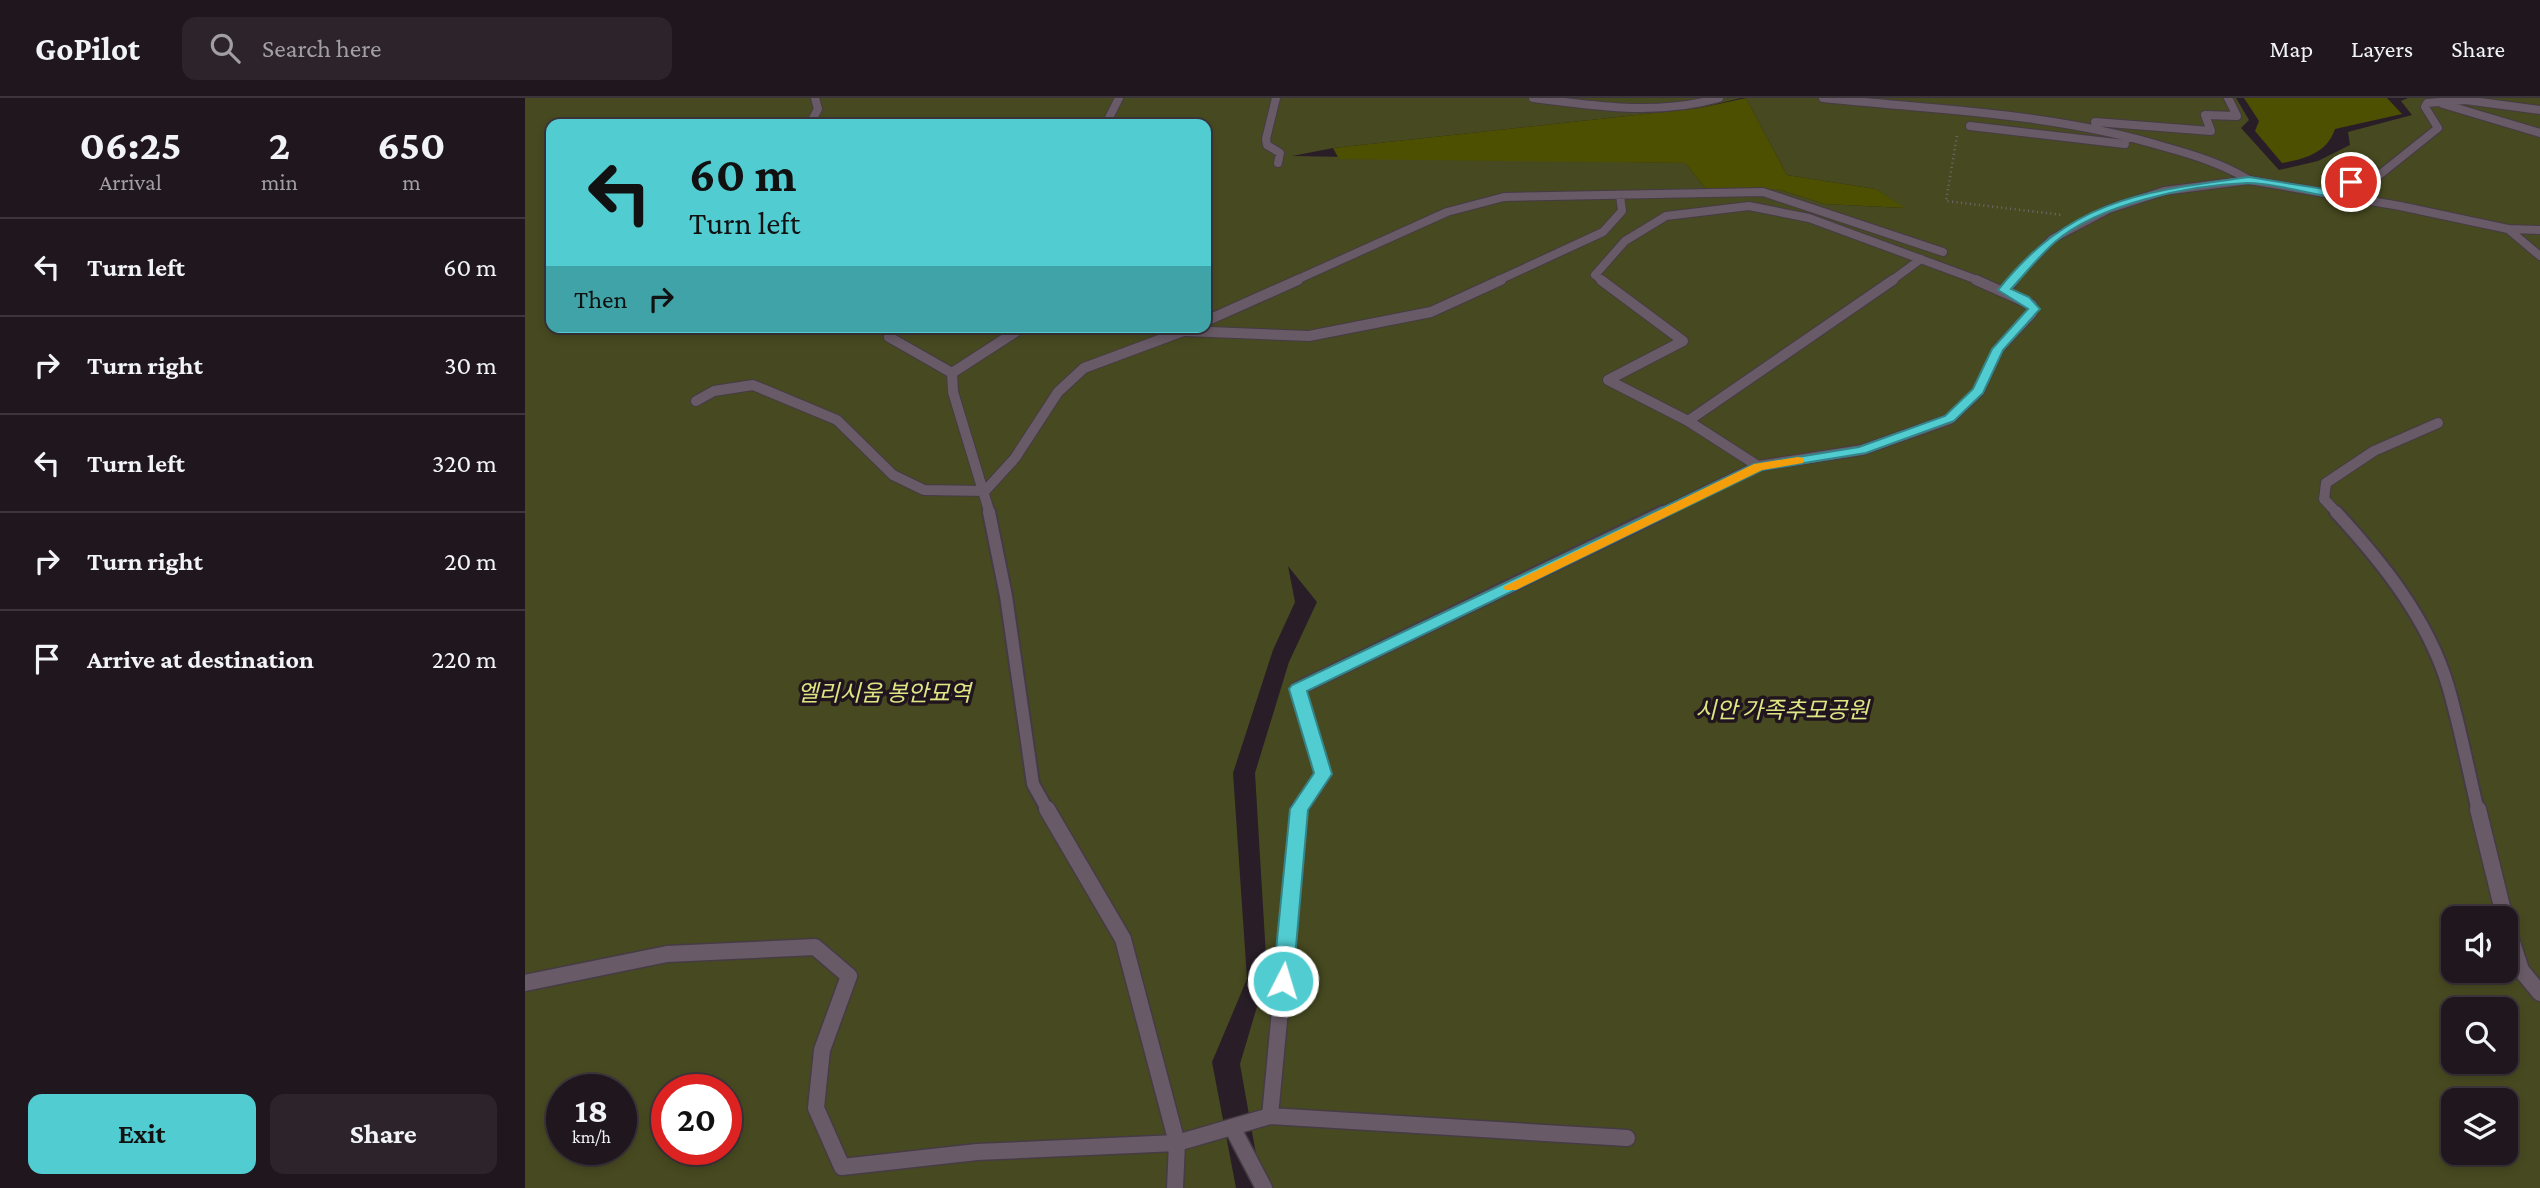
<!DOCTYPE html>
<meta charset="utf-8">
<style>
:root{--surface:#1f161e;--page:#2c232b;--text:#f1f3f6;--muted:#a19fa4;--line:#3c353c;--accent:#51ccd1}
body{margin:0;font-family:"Crimson Pro","Noto Sans KR",serif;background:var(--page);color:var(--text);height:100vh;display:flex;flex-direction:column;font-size:26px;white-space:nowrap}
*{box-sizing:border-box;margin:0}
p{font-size:23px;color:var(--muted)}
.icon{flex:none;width:38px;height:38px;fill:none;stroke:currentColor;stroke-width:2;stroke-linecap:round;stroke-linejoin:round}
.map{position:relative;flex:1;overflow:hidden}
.sheet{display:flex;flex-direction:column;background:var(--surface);width:525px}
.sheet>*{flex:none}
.hud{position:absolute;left:21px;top:21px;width:665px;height:214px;border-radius:14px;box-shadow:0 4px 10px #0003,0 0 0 2px var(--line);background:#51ccd1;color:#111;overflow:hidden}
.buttons{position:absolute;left:1916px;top:808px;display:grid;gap:14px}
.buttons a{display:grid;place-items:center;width:77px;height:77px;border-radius:14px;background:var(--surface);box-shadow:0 4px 10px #0003,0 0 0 2px var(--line);font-size:35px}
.speed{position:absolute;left:21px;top:976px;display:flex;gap:14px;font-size:35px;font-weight:700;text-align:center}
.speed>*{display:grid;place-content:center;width:91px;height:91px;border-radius:50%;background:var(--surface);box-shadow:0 4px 10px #0003,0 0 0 2px var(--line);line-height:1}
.speed small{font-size:18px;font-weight:400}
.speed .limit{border:10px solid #d22;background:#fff;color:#111}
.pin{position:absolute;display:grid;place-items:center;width:60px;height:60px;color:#fff;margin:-30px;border:4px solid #fff;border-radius:50%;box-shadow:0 2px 7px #0007}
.me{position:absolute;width:77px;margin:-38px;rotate:5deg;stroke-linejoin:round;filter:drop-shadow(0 0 5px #0008)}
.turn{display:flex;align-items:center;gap:24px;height:147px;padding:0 28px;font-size:32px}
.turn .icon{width:91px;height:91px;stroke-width:2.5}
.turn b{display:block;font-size:49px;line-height:60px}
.then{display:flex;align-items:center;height:66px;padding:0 28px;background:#0003;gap:14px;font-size:26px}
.eta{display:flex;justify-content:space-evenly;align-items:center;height:119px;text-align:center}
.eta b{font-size:42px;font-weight:700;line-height:49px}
.primary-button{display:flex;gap:14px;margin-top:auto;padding:14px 28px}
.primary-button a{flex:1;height:80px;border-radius:14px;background:var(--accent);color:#111;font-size:28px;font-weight:700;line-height:80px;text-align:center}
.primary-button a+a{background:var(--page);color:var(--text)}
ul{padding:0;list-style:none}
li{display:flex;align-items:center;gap:21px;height:98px;padding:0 28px;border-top:2px solid var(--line)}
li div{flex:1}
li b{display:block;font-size:26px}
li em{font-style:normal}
header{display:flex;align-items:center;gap:42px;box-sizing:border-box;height:98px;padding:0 35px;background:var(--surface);border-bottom:2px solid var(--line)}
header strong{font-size:33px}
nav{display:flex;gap:38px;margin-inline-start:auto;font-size:24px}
.search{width:490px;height:63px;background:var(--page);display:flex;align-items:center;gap:18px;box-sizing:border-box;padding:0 24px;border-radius:14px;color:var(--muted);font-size:26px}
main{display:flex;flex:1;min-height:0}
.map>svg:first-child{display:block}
</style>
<header>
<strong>GoPilot</strong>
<div class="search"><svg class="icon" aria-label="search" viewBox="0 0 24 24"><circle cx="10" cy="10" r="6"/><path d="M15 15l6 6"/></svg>Search here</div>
<nav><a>Map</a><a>Layers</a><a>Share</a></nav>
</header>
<main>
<section class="sheet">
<div class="eta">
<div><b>06:25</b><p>Arrival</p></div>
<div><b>2</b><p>min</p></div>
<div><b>650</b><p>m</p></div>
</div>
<ul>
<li><svg class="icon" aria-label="left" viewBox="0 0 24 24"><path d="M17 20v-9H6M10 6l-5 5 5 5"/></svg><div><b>Turn left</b></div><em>60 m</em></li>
<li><svg class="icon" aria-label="right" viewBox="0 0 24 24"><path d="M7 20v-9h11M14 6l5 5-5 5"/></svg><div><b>Turn right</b></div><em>30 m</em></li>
<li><svg class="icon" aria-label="left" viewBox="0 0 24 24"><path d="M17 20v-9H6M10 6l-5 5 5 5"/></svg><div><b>Turn left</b></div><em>320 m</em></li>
<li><svg class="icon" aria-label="right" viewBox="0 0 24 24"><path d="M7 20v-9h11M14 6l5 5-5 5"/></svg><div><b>Turn right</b></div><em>20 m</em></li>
<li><svg class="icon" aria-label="arrive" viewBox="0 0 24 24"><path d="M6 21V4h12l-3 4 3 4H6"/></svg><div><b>Arrive at destination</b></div><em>220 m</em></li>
</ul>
<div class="primary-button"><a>Exit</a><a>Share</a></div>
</section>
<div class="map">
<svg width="2015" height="1090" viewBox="0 0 2015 1090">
<rect width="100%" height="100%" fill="#291e28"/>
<!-- green -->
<path fill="#474a20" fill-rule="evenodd" d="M 0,0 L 1216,0 L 1175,10 L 808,50 L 767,58 L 1160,65 L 1182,92 L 1252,91 L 1300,106 L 1379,110 L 1351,91 L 1262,77 L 1221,0 L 1711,0 L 1724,22 L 1716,30 L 1754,72 L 1793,63 L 1825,47 L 1823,34 L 1887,17 L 1876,3 L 1883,0 L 2015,0 L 2015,1090 L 737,1090 L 715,966 L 742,875 L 730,675 L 764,564 L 792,504 L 763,468 L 770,504 L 748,552 L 708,675 L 722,881 L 687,964 L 711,1090 L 0,1090 ZM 26,26 L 681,26 L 681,229 L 26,229 ZM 1928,821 L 1981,821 L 1981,873 L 1928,873 ZM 1928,912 L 1981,912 L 1981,964 L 1928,964 ZM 37,992 L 96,992 L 96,1052 L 37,1052 ZM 142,992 L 201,992 L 201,1052 L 142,1052 ZM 1928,1003 L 1981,1003 L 1981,1055 L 1928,1055 Z"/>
<!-- forest -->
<path fill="#4d5000" d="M 1221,0 L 1262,77 L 1351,91 L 1380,110 L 1300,106 L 1252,91 L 1182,92 L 1160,65 L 814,61 L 808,50 L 1175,10 Z
M 1719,0 L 1862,0 L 1877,16 L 1810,31 C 1802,55 1780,61 1757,65 L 1730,33 L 1734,23 Z"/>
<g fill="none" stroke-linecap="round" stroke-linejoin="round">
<!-- service-far3 casing -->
<g stroke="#453b44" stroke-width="10">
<path id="service-far3" d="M 751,0 L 741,41 L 742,47 L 755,55 L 753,65
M 1008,0 C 1071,8 1132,18 1194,0
M 1298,0 C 1412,12 1530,15 1640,49 C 1669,57 1698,66 1724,82
M 1918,6 L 2015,35
M 1570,24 L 1686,33 L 1680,17 L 1712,18 L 1703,0
M 285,26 L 293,11 L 290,0
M 581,26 L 594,0
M 1445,28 L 1600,46 L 1599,38
M 1801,95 L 1807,88 L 1853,78 L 1913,30 L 1900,9 L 1902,5 L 1940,2 L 2015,12
M 1983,131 L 2015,158
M 769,183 L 922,114 L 979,99 L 1238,94 L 1418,154
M 972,183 L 1078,134 L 1097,113 L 1095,97
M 1078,183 L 1070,177 L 1100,143 L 1141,118 L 1224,108 L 1284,120 L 1455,183
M 1366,183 L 1396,161
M 1487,183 L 1527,141 L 1584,111 L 1639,93 L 1724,82 L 1875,108 L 1983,131 L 2015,132"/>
</g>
<!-- service-far2 casing -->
<g stroke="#453b44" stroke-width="12">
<path id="service-far2" d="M 1076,182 L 1158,243 L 1083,282 L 1163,323 L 1233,368
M 1479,192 L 1489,182
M 681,223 L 773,182
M 367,229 L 364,239 L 427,275
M 661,233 L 784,238 L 906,214 L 976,182
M 171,303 L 189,293 L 228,287 L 312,322 L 368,377 L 399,392 L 460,393 L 490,360 L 533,294 L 559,270 L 669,229
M 1163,323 L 1368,182
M 1233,368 L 1337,352 L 1425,321 L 1454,293 L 1473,251 L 1507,215 L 1507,207 L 1451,182
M 465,416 L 428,294 L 427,275 L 498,229
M 1134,416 L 1233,368
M 1813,416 L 1799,401 L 1801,385 L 1849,353 L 1913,325"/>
</g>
<!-- service-far1 casing -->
<g stroke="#453b44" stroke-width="16">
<path id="service-far1" d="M 464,414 L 481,498 L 508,686 L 523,713
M 1811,414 C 1857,464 1903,521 1923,588 C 1935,629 1943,671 1953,713
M 774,713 L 799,676 L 772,591 L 1138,414"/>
</g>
<!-- service casing -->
<g stroke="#453b44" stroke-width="19">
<path id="service" d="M 522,711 L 598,841 L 652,1045 L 650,1090
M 1953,711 L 1980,821
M 1981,826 L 1996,872 L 2015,895
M 0,885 L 142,856 L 290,849 L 324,878 L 297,952 L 291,1010 L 317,1069 L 452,1054 L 652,1045 L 745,1018 L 1102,1040
M 745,1018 L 774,711
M 707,1029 L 739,1090"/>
</g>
<!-- path -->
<path stroke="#716770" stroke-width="2.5" stroke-dasharray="1 3.5" stroke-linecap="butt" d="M 1432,38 L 1421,103 L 1538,117"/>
<!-- service-far3 -->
<use href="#service-far3" stroke="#685a66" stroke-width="8"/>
<!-- service-far2 -->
<use href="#service-far2" stroke="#685a66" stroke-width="10"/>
<!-- service-far1 -->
<use href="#service-far1" stroke="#685a66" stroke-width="12"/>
<!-- service -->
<use href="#service" stroke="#685a66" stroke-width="16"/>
</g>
<!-- route -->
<path fill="#51ccd1" stroke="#358588" stroke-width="2" d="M 1724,79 L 1799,91 L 1804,86 L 1826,81 L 1831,84 L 1811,90 L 1801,98 C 1776,94 1747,85 1722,85 C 1665,87 1574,106 1530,144 C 1514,158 1500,176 1486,191 L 1504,199 L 1515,211 L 1478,252 L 1458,295 L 1429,323 L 1341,355 L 1237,372 L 782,593 L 807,676 L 783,712 L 768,883 L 765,889 L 758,892 L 751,889 L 748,883 L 765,711 L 789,675 L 764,591 L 767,587 L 1229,366 L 1334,349 L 1420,318 L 1448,291 L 1467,251 L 1503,211 L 1473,192 C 1546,101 1615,94 1724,79 Z"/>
<!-- slow -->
<path fill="#f59e0b" d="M 1273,359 L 1278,360 L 1278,365 L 1237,372 L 991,492 L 980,492 L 978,489 L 1229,366 Z"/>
<g text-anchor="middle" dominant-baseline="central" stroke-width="7" stroke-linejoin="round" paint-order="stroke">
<!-- park labels -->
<g font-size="23" font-style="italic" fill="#dee583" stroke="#20141f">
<text x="359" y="595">엘리시움 봉안묘역</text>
<text x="1257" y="612">시안 가족추모공원</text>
</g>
</g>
</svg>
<div class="buttons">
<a><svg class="icon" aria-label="sound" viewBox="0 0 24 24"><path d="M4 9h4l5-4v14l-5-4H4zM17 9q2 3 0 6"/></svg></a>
<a><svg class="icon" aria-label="search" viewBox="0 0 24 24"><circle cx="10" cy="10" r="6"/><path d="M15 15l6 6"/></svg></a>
<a><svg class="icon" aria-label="layers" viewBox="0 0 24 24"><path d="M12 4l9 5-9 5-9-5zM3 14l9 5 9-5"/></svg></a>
</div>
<div class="speed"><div>18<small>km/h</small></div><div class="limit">20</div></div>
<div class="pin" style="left:1826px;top:84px;background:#d93025"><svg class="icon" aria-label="arrive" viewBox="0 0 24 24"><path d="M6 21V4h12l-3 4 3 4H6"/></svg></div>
<svg class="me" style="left:758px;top:883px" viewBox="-20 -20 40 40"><circle r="17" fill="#51ccd1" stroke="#fff" stroke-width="3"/><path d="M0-11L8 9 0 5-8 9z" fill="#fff"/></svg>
<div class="hud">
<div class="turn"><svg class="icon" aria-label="left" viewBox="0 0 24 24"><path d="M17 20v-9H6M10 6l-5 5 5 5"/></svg><div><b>60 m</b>Turn left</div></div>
<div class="then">Then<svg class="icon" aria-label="right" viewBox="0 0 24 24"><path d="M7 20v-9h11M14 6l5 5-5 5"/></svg></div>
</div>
</div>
</main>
